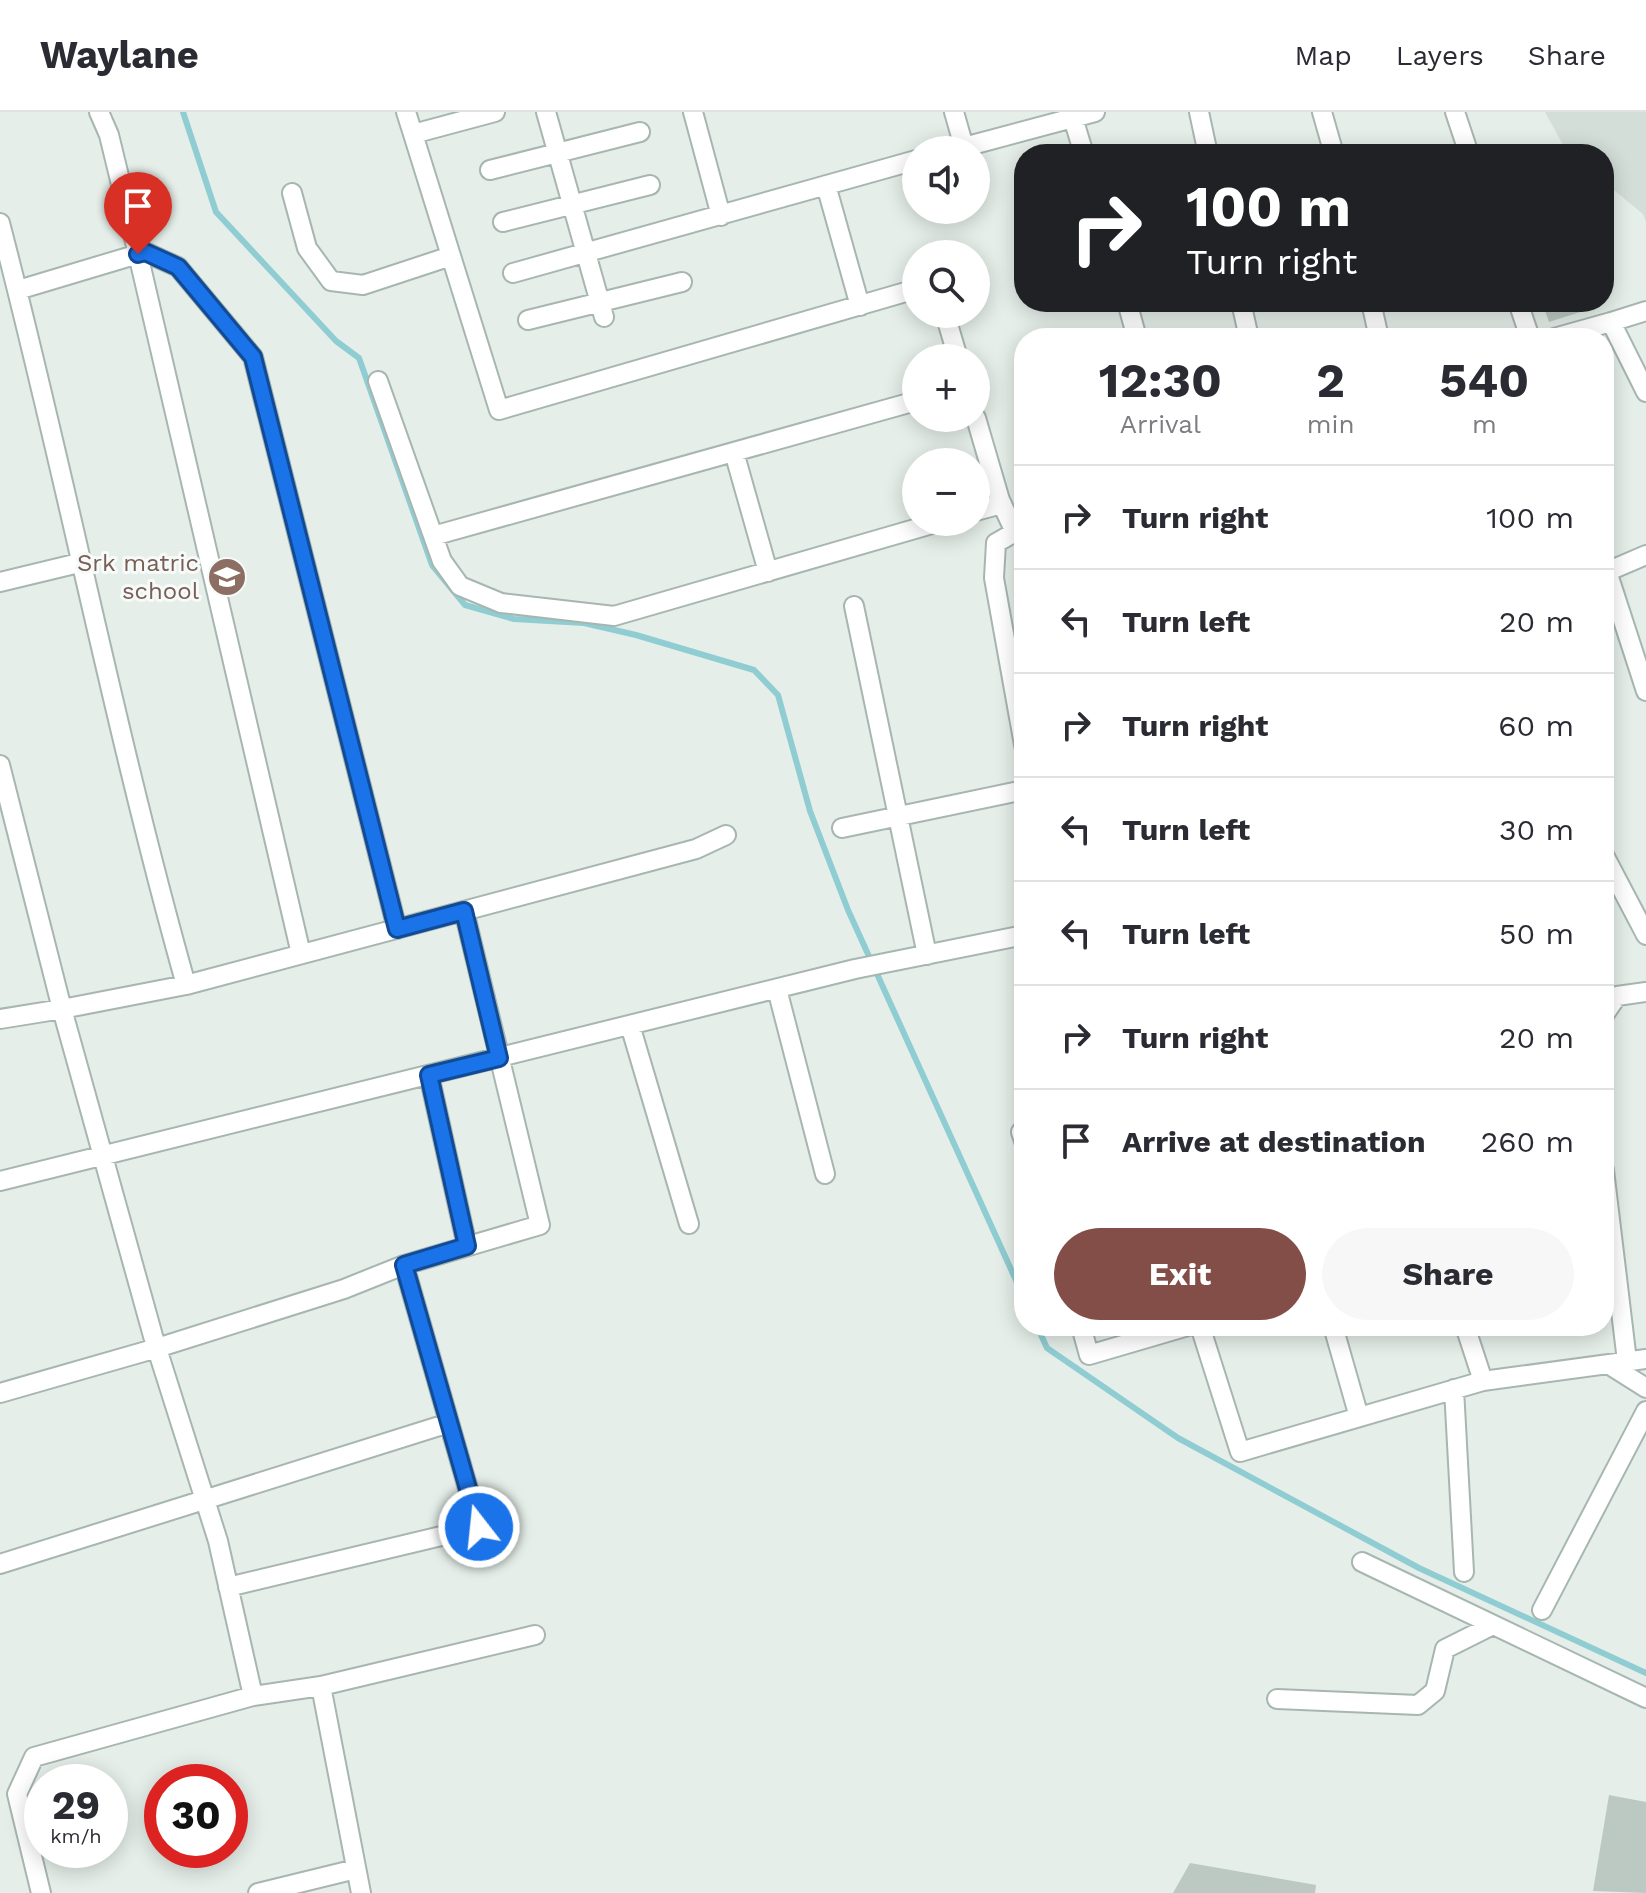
<!DOCTYPE html>
<meta charset="utf-8">
<style>
:root{--surface:#fff;--page:#f7f7f7;--text:#2b2b33;--muted:#7c7c81;--line:#e1e1e2;--accent:#844e48}
body{margin:0;font-family:"Work Sans",sans-serif;background:var(--page);color:var(--text);height:100vh;display:flex;flex-direction:column;font-size:30px;white-space:nowrap}
*{box-sizing:border-box;margin:0}
p{font-size:26px;color:var(--muted)}
.icon{flex:none;width:44px;height:44px;fill:none;stroke:currentColor;stroke-width:2;stroke-linecap:round;stroke-linejoin:round}
.map{position:relative;flex:1;overflow:hidden}
.drawer{position:absolute;left:1014px;top:216px;width:600px;height:1008px;display:flex;flex-direction:column;background:var(--surface);border-radius:32px;box-shadow:0 4px 20px #0003}
.drawer>*{flex:none}
.banner{position:absolute;left:1014px;top:32px;width:600px;height:168px;border-radius:32px;box-shadow:0 4px 20px #0003;background:#202124;color:#fff;overflow:hidden}
.tools{position:absolute;left:902px;top:24px;display:grid;gap:16px}
.tools a{display:grid;place-items:center;width:88px;height:88px;border-radius:50%;background:var(--surface);box-shadow:0 4px 20px #0003;font-size:40px}
.speed{position:absolute;left:24px;top:1652px;display:flex;gap:16px;font-size:40px;font-weight:700;text-align:center}
.speed>*{display:grid;place-content:center;width:104px;height:104px;border-radius:50%;background:var(--surface);box-shadow:0 4px 20px #0003;line-height:1}
.speed small{font-size:20px;font-weight:400}
.speed .limit{border:12px solid #d22;background:#fff;color:#111}
.pin{position:absolute;display:grid;place-items:center;width:68px;height:68px;color:#fff;margin:-82px -34px;border-radius:50% 50% 50% 0;rotate:-45deg;box-shadow:0 0 8px #0007}
.pin .icon{rotate:45deg}
.me{position:absolute;width:88px;margin:-44px;rotate:344deg;stroke-linejoin:round;filter:drop-shadow(0 0 6px #0008)}
.turn{display:flex;align-items:center;gap:28px;height:168px;padding:0 40px;font-size:36px}
.turn .icon{width:104px;height:104px;stroke-width:2.5}
.turn b{display:block;font-size:56px;line-height:68px}
.eta{display:flex;justify-content:space-evenly;align-items:center;height:136px;text-align:center}
.eta b{font-size:48px;font-weight:700;line-height:56px}
.action{display:flex;gap:16px;margin-top:auto;padding:16px 40px}
.action a{flex:1;height:92px;border-radius:48px;background:var(--accent);color:#fff;font-size:32px;font-weight:700;line-height:92px;text-align:center}
.action a+a{background:var(--page);color:var(--text)}
ul{padding:0;list-style:none}
li{display:flex;align-items:center;gap:24px;height:104px;padding:0 40px;border-top:2px solid var(--line)}
li div{flex:1}
li b{display:block;font-size:30px}
li em{font-style:normal}
header{display:flex;align-items:center;gap:48px;box-sizing:border-box;height:112px;padding:0 40px;background:var(--surface);border-bottom:2px solid var(--line)}
header strong{font-size:38px}
nav{display:flex;gap:44px;margin-inline-start:auto;font-size:28px}
.map>svg:first-child{display:block}
</style>
<header>
<strong>Waylane</strong>
<nav><a>Map</a><a>Layers</a><a>Share</a></nav>
</header>
<div class="map">
<svg width="1646" height="1781" viewBox="0 0 1646 1781">
<rect width="100%" height="100%" fill="#e5eee9"/>
<!-- built -->
<path fill="#d3ded8" d="M 1545,0 L 1646,0 L 1646,110 L 1643,102 L 1604,70 L 1604,42 L 1568,42 Z"/>
<g fill="none" stroke-linecap="round" stroke-linejoin="round">
<!-- stream -->
<path stroke="#8fcdd2" stroke-width="6" d="M 183,0 L 216,100 L 336,229 L 359,246 L 432,453 L 465,493 L 514,507 L 584,511 L 636,523 L 754,558 L 778,583 L 810,699 L 848,798 L 1024,1186
M 1037,1214 L 1047,1236 L 1178,1326 L 1419,1456 L 1646,1561"/>
</g>
<!-- building -->
<path fill="#bbc9c2" d="M 1542,190 L 1602,190 L 1602,193 L 1549,210 Z
M 1609,1683 L 1646,1690 L 1646,1781 L 1593,1779 Z
M 1190,1751 L 1316,1773 L 1315,1781 L 1173,1781 Z"/>
<g fill="none" stroke-linecap="round" stroke-linejoin="round">
<!-- street casing -->
<g stroke="#a7b6b0" stroke-width="22">
<path id="street" d="M 99,0 L 109,23 L 138,142 L 301,842
M 406,0 L 413,22
M 495,0 L 413,22 L 499,298 L 916,177
M 546,0 L 604,205
M 693,0 L 721,104
M 954,0 L 964,35
M 1199,0 L 1208,42
M 1322,0 L 1334,42
M 1455,0 L 1469,42
M 1073,6 L 1084,42
M 953,38 L 1095,0
M 490,58 L 640,20
M 826,73 L 860,194
M 292,81 L 307,136 L 331,169 L 363,173 L 451,144
M 503,110 L 650,73
M 0,111 C 66,364 115,621 186,873 L 62,897 L 153,1224 L 218,1429 L 253,1584
M 513,161 L 916,48
M 18,178 L 145,140 L 178,155 L 253,245 L 397,817
M 1127,190 L 1137,226
M 1241,190 L 1249,226
M 1371,190 L 1379,226
M 1518,190 L 1530,226
M 1646,199 L 1611,210 L 1646,280
M 945,202 L 958,246
M 528,208 L 682,170
M 1554,226 L 1611,210
M 378,269 L 442,449 L 460,474 L 501,491 L 614,504 L 939,410
M 976,306 L 1000,388 L 1015,420 L 1024,418
M 734,340 L 768,460
M 976,399 L 1002,392
M 1015,420 L 996,431 L 994,466 L 1024,633
M 433,424 L 916,289
M 1604,450 L 1646,579
M 1604,461 L 1646,443
M 0,470 L 83,450
M 854,494 L 927,843
M 0,653 L 62,897 L 0,907
M 842,716 L 1024,678
M 1604,743 L 1646,823
M 186,873 L 696,737 L 726,723
M 777,877 L 825,1062
M 1604,903 L 1617,884 L 1646,880
M 630,913 L 689,1112
M 429,963 L 467,1134
M 1021,1020 L 1024,1029
M 1604,1058 L 1627,1249
M 0,1069 L 855,857 L 1024,823
M 1081,1214 L 1089,1243 L 1188,1214
M 1200,1214 L 1240,1340 L 1483,1269 L 1465,1214
M 1333,1214 L 1359,1305
M 1608,1252 L 1646,1276
M 1483,1269 L 1646,1247
M 1454,1277 L 1464,1460
M 0,1281 L 157,1236 L 344,1177 L 404,1153 L 540,1113 L 464,799
M 1362,1450 L 1646,1586
M 0,1452 L 449,1311
M 228,1475 L 479,1415 L 404,1153
M 1542,1498 L 1646,1299
M 321,1574 L 361,1781
M 1277,1587 L 1418,1593 L 1435,1579 L 1445,1537 L 1493,1513
M 41,1781 L 17,1682 L 34,1645 L 253,1584 L 321,1574 L 535,1523
M 258,1781 L 356,1757"/>
</g>
<!-- street -->
<use href="#street" stroke="#fff" stroke-width="18"/>
</g>
<g fill="none" stroke-linecap="round" stroke-linejoin="round">
<!-- route casing -->
<g stroke="#114b97" stroke-width="20">
<path id="route" d="M 138,142 L 145,140 L 178,155 L 253,245 L 397,817 L 464,799 L 499,946 L 429,963 L 467,1134 L 404,1153 L 479,1415"/>
</g>
<!-- route -->
<use href="#route" stroke="#1a73e8" stroke-width="14"/>
</g>
<!-- icons -->
<defs>
<g id="school-disc" transform="scale(2)"><circle r="9.5" fill="#8d6e63" stroke="#f6faf8"/><path d="M0-5L7-2L0 1L-7-2ZM-4 1L0 2.5L4 1V4Q0 6-4 4Z" fill="#fff"/></g>
</defs>
<g fill-rule="evenodd">
<use href="#school-disc" x="227" y="465"/>
</g>
<g text-anchor="middle" dominant-baseline="central" stroke-width="6" stroke-linejoin="round" paint-order="stroke">
<!-- education labels -->
<g font-size="24" fill="#785e54" stroke="#f6faf8" text-anchor="end">
<text x="199" y="451">Srk matric<tspan x="199" dy="28">school</tspan></text>
</g>
</g>
</svg>
<div class="tools">
<a><svg class="icon" aria-label="sound" viewBox="0 0 24 24"><path d="M4 9h4l5-4v14l-5-4H4zM17 9q2 3 0 6"/></svg></a>
<a><svg class="icon" aria-label="search" viewBox="0 0 24 24"><circle cx="10" cy="10" r="6"/><path d="M15 15l6 6"/></svg></a>
<a>+</a>
<a>−</a>
</div>
<div class="speed"><div>29<small>km/h</small></div><div class="limit">30</div></div>
<div class="pin" style="left:138px;top:142px;background:#d93025"><svg class="icon" aria-label="arrive" viewBox="0 0 24 24"><path d="M6 21V4h12l-3 4 3 4H6"/></svg></div>
<svg class="me" style="left:479px;top:1415px" viewBox="-20 -20 40 40"><circle r="17" fill="#1a73e8" stroke="#fff" stroke-width="3"/><path d="M0-11L8 9 0 5-8 9z" fill="#fff"/></svg>
<div class="banner">
<div class="turn"><svg class="icon" aria-label="right" viewBox="0 0 24 24"><path d="M7 20v-9h11M14 6l5 5-5 5"/></svg><div><b>100 m</b>Turn right</div></div>
</div>
<section class="drawer">
<div class="eta">
<div><b>12:30</b><p>Arrival</p></div>
<div><b>2</b><p>min</p></div>
<div><b>540</b><p>m</p></div>
</div>
<ul>
<li><svg class="icon" aria-label="right" viewBox="0 0 24 24"><path d="M7 20v-9h11M14 6l5 5-5 5"/></svg><div><b>Turn right</b></div><em>100 m</em></li>
<li><svg class="icon" aria-label="left" viewBox="0 0 24 24"><path d="M17 20v-9H6M10 6l-5 5 5 5"/></svg><div><b>Turn left</b></div><em>20 m</em></li>
<li><svg class="icon" aria-label="right" viewBox="0 0 24 24"><path d="M7 20v-9h11M14 6l5 5-5 5"/></svg><div><b>Turn right</b></div><em>60 m</em></li>
<li><svg class="icon" aria-label="left" viewBox="0 0 24 24"><path d="M17 20v-9H6M10 6l-5 5 5 5"/></svg><div><b>Turn left</b></div><em>30 m</em></li>
<li><svg class="icon" aria-label="left" viewBox="0 0 24 24"><path d="M17 20v-9H6M10 6l-5 5 5 5"/></svg><div><b>Turn left</b></div><em>50 m</em></li>
<li><svg class="icon" aria-label="right" viewBox="0 0 24 24"><path d="M7 20v-9h11M14 6l5 5-5 5"/></svg><div><b>Turn right</b></div><em>20 m</em></li>
<li><svg class="icon" aria-label="arrive" viewBox="0 0 24 24"><path d="M6 21V4h12l-3 4 3 4H6"/></svg><div><b>Arrive at destination</b></div><em>260 m</em></li>
</ul>
<div class="action"><a>Exit</a><a>Share</a></div>
</section>
</div>
